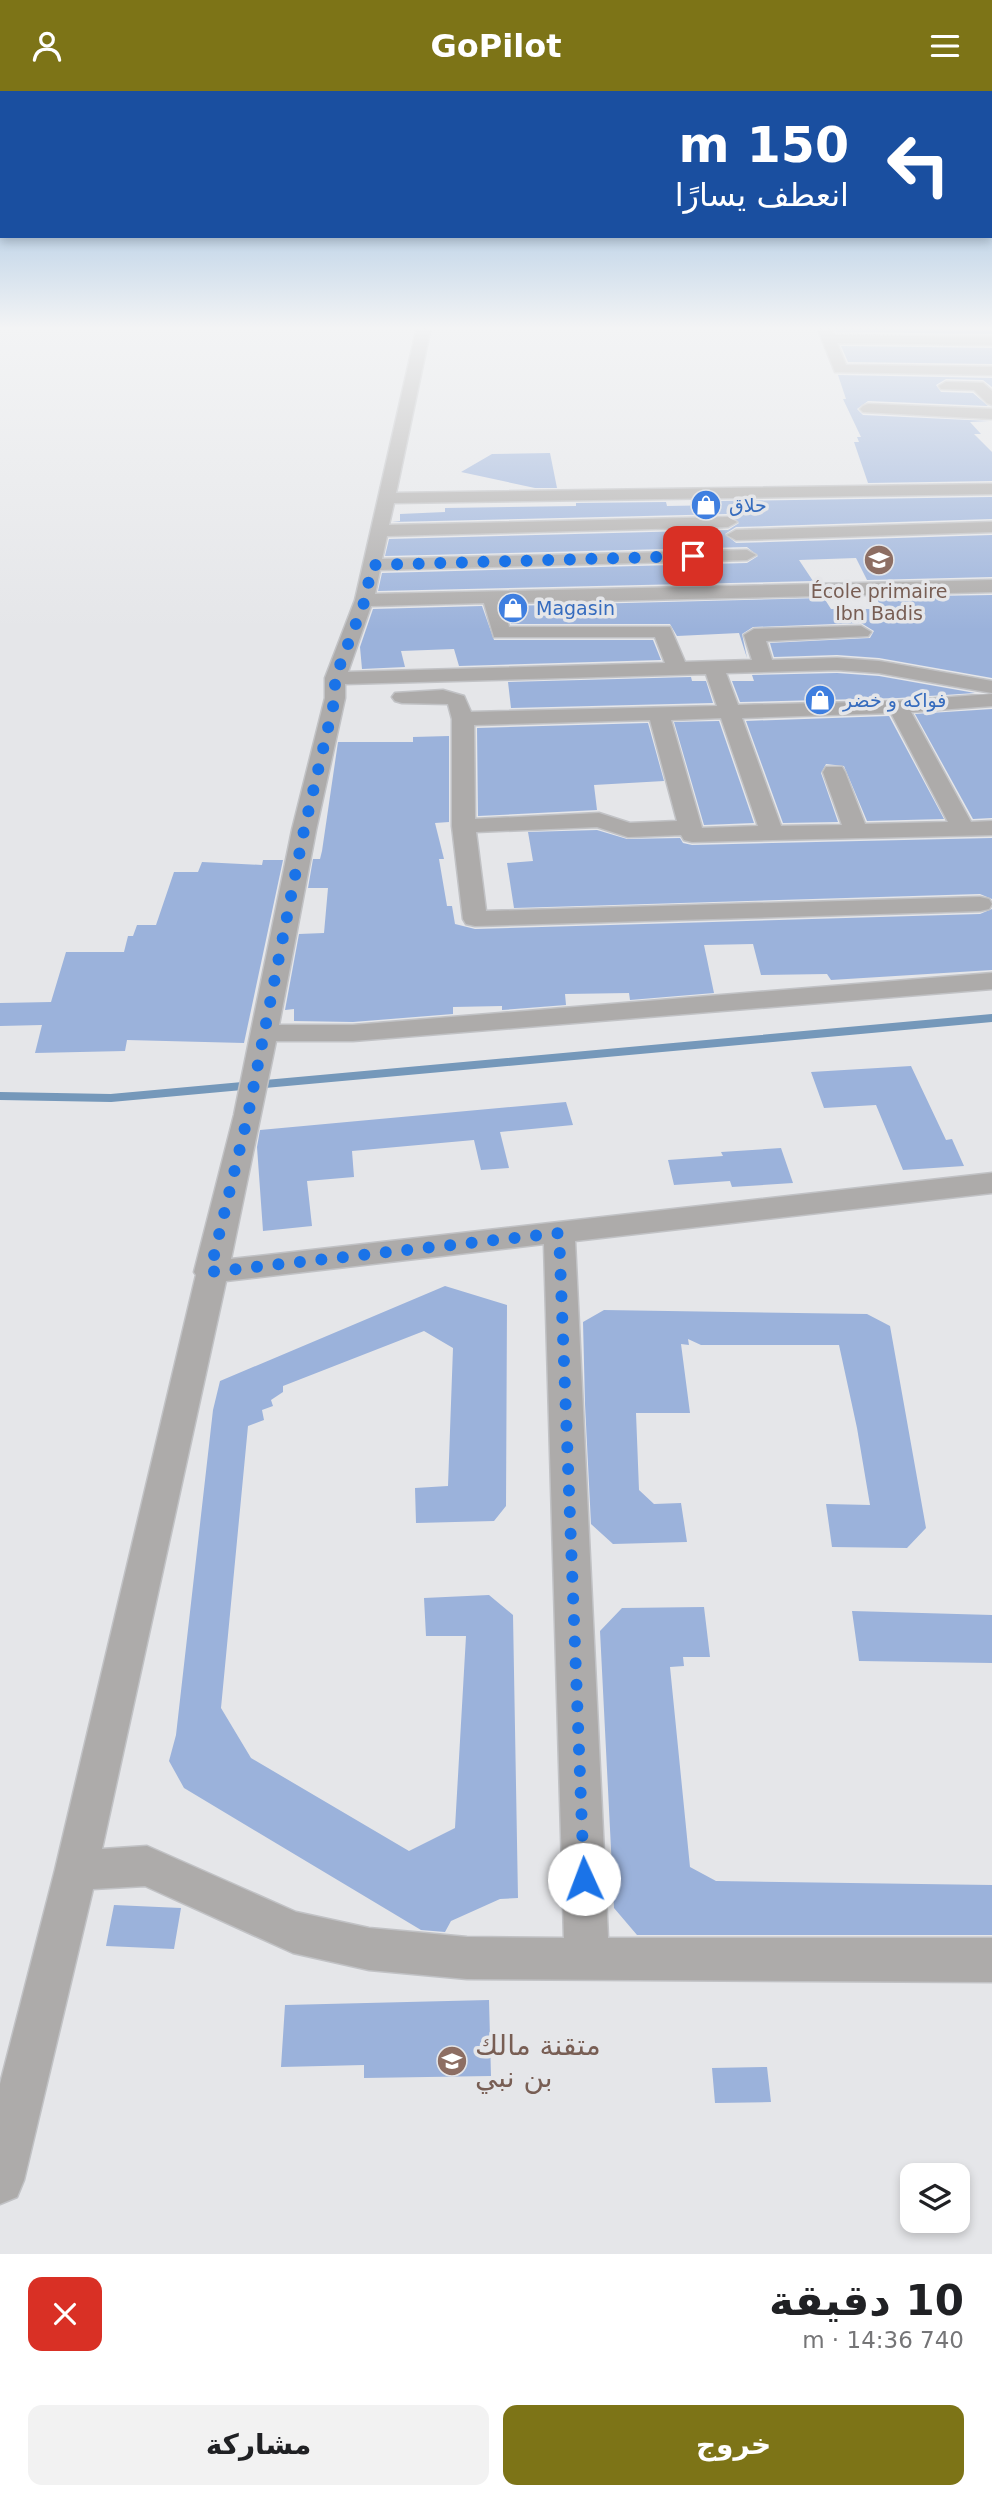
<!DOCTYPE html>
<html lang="ar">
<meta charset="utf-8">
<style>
:root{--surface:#fff;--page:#f2f2f2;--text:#202124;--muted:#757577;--accent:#7d7417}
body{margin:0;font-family:"DejaVu Sans",Cairo,sans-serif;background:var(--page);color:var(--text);direction:rtl;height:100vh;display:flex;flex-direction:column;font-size:26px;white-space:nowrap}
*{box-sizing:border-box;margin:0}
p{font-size:23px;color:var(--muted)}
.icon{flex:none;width:38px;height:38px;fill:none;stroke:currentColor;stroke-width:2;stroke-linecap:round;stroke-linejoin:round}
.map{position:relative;height:2163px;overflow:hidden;direction:ltr}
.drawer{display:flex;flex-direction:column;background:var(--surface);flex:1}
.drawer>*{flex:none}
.top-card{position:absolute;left:0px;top:0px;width:992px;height:147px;box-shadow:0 4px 10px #0003;direction:rtl;background:#1a4fa0;color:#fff;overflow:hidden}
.buttons{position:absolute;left:900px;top:2072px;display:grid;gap:14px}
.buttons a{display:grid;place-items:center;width:70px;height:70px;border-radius:14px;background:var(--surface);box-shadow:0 4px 10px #0003;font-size:35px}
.pin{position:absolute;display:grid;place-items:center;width:60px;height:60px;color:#fff;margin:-30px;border-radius:14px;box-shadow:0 4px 10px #0006}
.me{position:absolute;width:77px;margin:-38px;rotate:358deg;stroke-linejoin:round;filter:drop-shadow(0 0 5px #0008)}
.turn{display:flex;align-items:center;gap:24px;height:147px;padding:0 28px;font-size:32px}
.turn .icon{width:91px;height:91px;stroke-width:2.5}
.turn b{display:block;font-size:49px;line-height:60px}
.round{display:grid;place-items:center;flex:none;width:74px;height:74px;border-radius:14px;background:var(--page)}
.headline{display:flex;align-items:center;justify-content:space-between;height:119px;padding:0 28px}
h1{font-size:42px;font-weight:700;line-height:52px}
.button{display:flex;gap:14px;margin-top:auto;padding:14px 28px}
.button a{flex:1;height:80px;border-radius:14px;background:var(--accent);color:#fff;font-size:28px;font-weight:700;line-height:80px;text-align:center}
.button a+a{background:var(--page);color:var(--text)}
header{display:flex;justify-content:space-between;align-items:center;height:91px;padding:0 28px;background:var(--accent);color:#fff;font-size:32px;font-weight:700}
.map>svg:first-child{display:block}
</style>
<header><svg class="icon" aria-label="menu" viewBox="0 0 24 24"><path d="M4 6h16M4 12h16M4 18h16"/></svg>GoPilot<svg class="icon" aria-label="person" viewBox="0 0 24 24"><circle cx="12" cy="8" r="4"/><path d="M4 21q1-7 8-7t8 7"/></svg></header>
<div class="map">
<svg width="992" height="2163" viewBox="0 0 992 2163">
<rect width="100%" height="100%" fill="#e5e6e9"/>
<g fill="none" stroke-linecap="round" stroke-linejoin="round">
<!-- stream -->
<path stroke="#7598ba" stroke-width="8" d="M 0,1005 L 111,1007 L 992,927"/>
</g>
<!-- building -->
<path fill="#9bb2db" d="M 834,236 L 992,239 L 992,243 L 836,241 Z
M 841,255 L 992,257 L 992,273 L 848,271 Z
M 838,284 L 992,287 L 992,296 L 983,289 L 946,288 L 936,294 L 941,301 L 973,302 L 988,315 L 868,310 L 857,318 L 863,324 L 989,330 L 970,331 L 981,343 L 974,343 L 992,361 L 992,390 L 868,392 L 854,351 L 859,351 L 857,346 L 861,346 L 843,308 L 846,308 Z
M 550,362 L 557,397 L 535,397 L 461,381 L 492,363 Z
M 992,406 L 992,428 L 736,436 L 725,443 L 736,452 L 992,444 L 992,486 L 867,489 L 856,467 L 799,469 L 813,490 L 378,500 L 382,482 L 747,472 L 758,465 L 747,456 L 385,465 L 389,448 L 728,439 L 739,432 L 728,423 L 392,431 L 400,430 L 400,423 L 445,421 L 445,417 L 576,415 L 576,412 L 666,411 L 667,415 L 722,414 L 720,410 Z
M 992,504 L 992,587 L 879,567 L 837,564 L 774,566 L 770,552 L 870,547 L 874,540 L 861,532 L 753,536 L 742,543 L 747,567 L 739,542 L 677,545 L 670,533 L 511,533 L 506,515 L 824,507 L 831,518 L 882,518 L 876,506 Z
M 482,515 L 494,549 L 653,549 L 661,569 L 459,575 L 454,558 L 401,560 L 405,576 L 362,578 L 360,556 L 373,518 Z
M 837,582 L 879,585 L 975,602 L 898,607 L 740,611 L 732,590 L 754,590 L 752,584 Z
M 691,586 L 692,590 L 706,590 L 713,612 L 511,617 L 508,591 Z
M 992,618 L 992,727 L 973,728 L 915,623 Z
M 889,625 L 944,728 L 867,730 L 844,675 L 826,673 L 821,682 L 838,731 L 783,732 L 746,630 Z
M 719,630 L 754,732 L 704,734 L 674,631 Z
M 648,632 L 664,690 L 594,694 L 597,719 L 478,725 L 477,637 Z
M 449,645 L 449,731 L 435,732 L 444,768 L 439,768 L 447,815 L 452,815 L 455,833 L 475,838 L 980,823 L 992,818 L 992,879 L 831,889 L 827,883 L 761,884 L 753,853 L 704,854 L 714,902 L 630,909 L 629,902 L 565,903 L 566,914 L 502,919 L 502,915 L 453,916 L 453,923 L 353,931 L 294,930 L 294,918 L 285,919 L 299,843 L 324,842 L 328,797 L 308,797 L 313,768 L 320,768 L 322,760 L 338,651 L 413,651 L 413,646 Z
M 597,739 L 627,748 L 680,747 L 683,752 L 692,754 L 992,747 L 992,808 L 980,803 L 514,817 L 507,772 L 533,770 L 528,741 Z
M 263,769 L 283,769 L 244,952 L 127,949 L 125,960 L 35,962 L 42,934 L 0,935 L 0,912 L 51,911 L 66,861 L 124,861 L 128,845 L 133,845 L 137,834 L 156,834 L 174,781 L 198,781 L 202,771 L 262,774 Z
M 911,975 L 946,1049 L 952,1048 L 964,1075 L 903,1079 L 876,1014 L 824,1017 L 811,981 Z
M 566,1011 L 573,1034 L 500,1041 L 509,1077 L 481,1079 L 474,1049 L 352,1060 L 354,1086 L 307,1090 L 312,1135 L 263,1140 L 257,1056 L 260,1039 Z
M 781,1057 L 793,1092 L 732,1096 L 730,1090 L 674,1094 L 668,1069 L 723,1065 L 721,1061 Z
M 445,1195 L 507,1214 L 506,1415 L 494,1430 L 416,1432 L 415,1397 L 448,1395 L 453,1257 L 424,1240 L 283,1295 L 283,1301 L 271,1309 L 273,1315 L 262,1319 L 264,1329 L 248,1335 L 221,1617 L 251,1667 L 409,1760 L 455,1737 L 466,1545 L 426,1545 L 424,1507 L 489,1504 L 513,1524 L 518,1807 L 500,1808 L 451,1830 L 445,1841 L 421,1839 L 184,1697 L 169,1670 L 176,1644 L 213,1319 L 220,1290 Z
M 604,1219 L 867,1223 L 890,1235 L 926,1437 L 907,1457 L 832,1456 L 826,1413 L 870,1414 L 857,1337 L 839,1254 L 701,1254 L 688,1248 L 689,1254 L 681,1253 L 690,1322 L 636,1322 L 639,1399 L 654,1413 L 681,1412 L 687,1451 L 613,1453 L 591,1433 L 585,1313 L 583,1231 Z
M 704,1516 L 710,1566 L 683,1566 L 684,1575 L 670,1576 L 690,1776 L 716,1790 L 992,1794 L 992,1844 L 637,1844 L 614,1817 L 600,1540 L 622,1517 Z
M 852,1520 L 992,1524 L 992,1572 L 859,1570 Z
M 114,1814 L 181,1817 L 174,1858 L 106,1855 Z
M 489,1909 L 491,1985 L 364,1987 L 364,1974 L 281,1976 L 285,1914 Z
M 767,1976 L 771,2011 L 715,2012 L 712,1977 Z"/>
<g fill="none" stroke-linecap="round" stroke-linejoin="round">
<!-- minor casing -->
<g stroke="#c1c2c5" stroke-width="3">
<path id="minor" d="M 417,236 L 431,236 L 396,402 L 992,393 L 992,403 L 394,412 L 389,434 L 728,426 L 737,431 L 728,436 L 387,445 L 382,468 L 747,459 L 756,464 L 747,469 L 380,479 L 375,503 L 992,489 L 992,501 L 503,512 L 509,536 L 670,536 L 685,571 L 752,569 L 744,544 L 754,538 L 861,535 L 871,541 L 868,545 L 766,550 L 772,569 L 837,567 L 879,570 L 992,590 L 992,602 L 879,582 L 837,579 L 726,582 L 738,614 L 898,610 L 992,603 L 992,615 L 911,621 L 971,731 L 992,730 L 992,744 L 692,751 L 684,749 L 681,744 L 628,746 L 597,736 L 476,741 L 486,820 L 980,806 L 989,808 L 992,813 L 989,818 L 980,820 L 475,835 L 466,833 L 463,828 L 452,735 L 452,628 L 448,613 L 402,612 L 395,610 L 392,606 L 395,602 L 443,599 L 464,605 L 471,621 L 717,615 L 706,583 L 345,593 L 345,607 L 316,739 L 279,934 L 353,934 L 992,882 L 992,898 L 353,950 L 276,950 L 231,1168 L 992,1082 L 992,1102 L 575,1150 L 608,1847 L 992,1847 L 992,1891 L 467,1888 L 369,1879 L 293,1862 L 145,1795 L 93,1798 L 24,2089 L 17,2106 L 0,2113 L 0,1993 L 55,1779 L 196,1184 L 194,1181 L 234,1024 L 292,739 L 325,607 L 325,587 L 355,509 ZM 484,512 L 494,546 L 655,546 L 665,572 L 348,581 L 371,515 ZM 891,622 L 948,731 L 865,733 L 845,681 L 842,676 L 826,676 L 823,681 L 842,734 L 781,735 L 742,627 ZM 721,627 L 758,735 L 702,737 L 671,629 ZM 650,629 L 677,730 L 630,732 L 599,722 L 475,728 L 474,634 ZM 544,1153 L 564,1847 L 467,1846 L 369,1837 L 296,1821 L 147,1755 L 102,1758 L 226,1190 Z
M 817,236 L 831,236 L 834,244 L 992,246 L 992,254 L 837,252 L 846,274 L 992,276 L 992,284 L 835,281 Z
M 946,291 L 983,292 L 992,300 L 992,314 L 987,312 L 974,299 L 941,298 L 939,295 Z
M 868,313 L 992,318 L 992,328 L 863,321 L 860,318 L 863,315 Z
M 992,431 L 992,441 L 736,449 L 727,444 L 736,439 Z"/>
</g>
<!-- minor -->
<use href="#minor" fill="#adabaa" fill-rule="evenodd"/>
</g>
<!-- sky -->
<linearGradient id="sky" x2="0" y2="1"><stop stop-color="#7aa9d6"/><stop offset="0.44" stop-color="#f3f4f5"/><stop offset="1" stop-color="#f3f4f5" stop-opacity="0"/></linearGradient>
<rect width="992" height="539" fill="url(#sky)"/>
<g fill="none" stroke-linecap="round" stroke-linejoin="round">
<!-- route -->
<path stroke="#1a73e8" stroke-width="12" stroke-dasharray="0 21.6" d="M 584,1788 L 559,1142 L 210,1181 L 248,1024 L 304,739 L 335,607 L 335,587 L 365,509 L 372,474 L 693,465"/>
</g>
<!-- icons -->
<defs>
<g id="shop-disc" transform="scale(1.575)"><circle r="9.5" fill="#3f7fe0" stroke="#e5e6e9"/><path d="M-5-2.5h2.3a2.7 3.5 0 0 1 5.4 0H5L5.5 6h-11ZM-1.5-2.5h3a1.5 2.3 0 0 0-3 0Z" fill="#fff"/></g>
<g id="school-disc" transform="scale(1.575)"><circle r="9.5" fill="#8d6e63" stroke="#e5e6e9"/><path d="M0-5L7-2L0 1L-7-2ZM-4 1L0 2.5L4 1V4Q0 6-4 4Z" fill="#fff"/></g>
</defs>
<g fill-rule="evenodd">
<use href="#shop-disc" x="706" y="414"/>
<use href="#school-disc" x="879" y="469"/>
<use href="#shop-disc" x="513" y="517"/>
<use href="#shop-disc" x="820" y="609"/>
<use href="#school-disc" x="452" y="1970"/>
</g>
<g text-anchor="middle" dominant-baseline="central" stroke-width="7" stroke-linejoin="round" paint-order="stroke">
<!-- far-shop labels -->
<g font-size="19" fill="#366cbe" stroke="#e5e6e9" text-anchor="start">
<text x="729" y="414">حلاق</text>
<text x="536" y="517">Magasin</text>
<text x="843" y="609">فواكه و خضر</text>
</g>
<!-- far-education labels -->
<g font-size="19" fill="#785e54" stroke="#e5e6e9">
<text x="879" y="500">École primaire<tspan x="879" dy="22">Ibn Badis</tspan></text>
</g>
<!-- near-education labels -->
<g font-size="28" fill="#785e54" stroke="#e5e6e9" text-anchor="start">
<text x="475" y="1954">متقنة مالك<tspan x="475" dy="32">بن نبي</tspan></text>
</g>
</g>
</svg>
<div class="buttons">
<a><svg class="icon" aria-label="layers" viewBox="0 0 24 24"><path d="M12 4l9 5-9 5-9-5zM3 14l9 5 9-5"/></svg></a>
</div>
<div class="pin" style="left:693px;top:465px;background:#d93025"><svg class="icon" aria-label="arrive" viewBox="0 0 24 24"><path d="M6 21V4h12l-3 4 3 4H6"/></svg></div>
<svg class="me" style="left:584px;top:1788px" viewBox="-20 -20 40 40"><circle r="19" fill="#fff"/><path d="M0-13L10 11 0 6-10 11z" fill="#1a73e8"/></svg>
<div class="top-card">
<div class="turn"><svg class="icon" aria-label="left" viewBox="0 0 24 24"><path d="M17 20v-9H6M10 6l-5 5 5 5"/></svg><div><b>150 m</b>انعطف يسارًا</div></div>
</div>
</div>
<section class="drawer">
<div class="headline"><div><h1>10 دقيقة</h1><p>740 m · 14:36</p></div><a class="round" style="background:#d93025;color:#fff"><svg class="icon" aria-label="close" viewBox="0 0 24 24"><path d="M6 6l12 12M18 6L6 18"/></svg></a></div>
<div class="button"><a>خروج</a><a>مشاركة</a></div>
</section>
